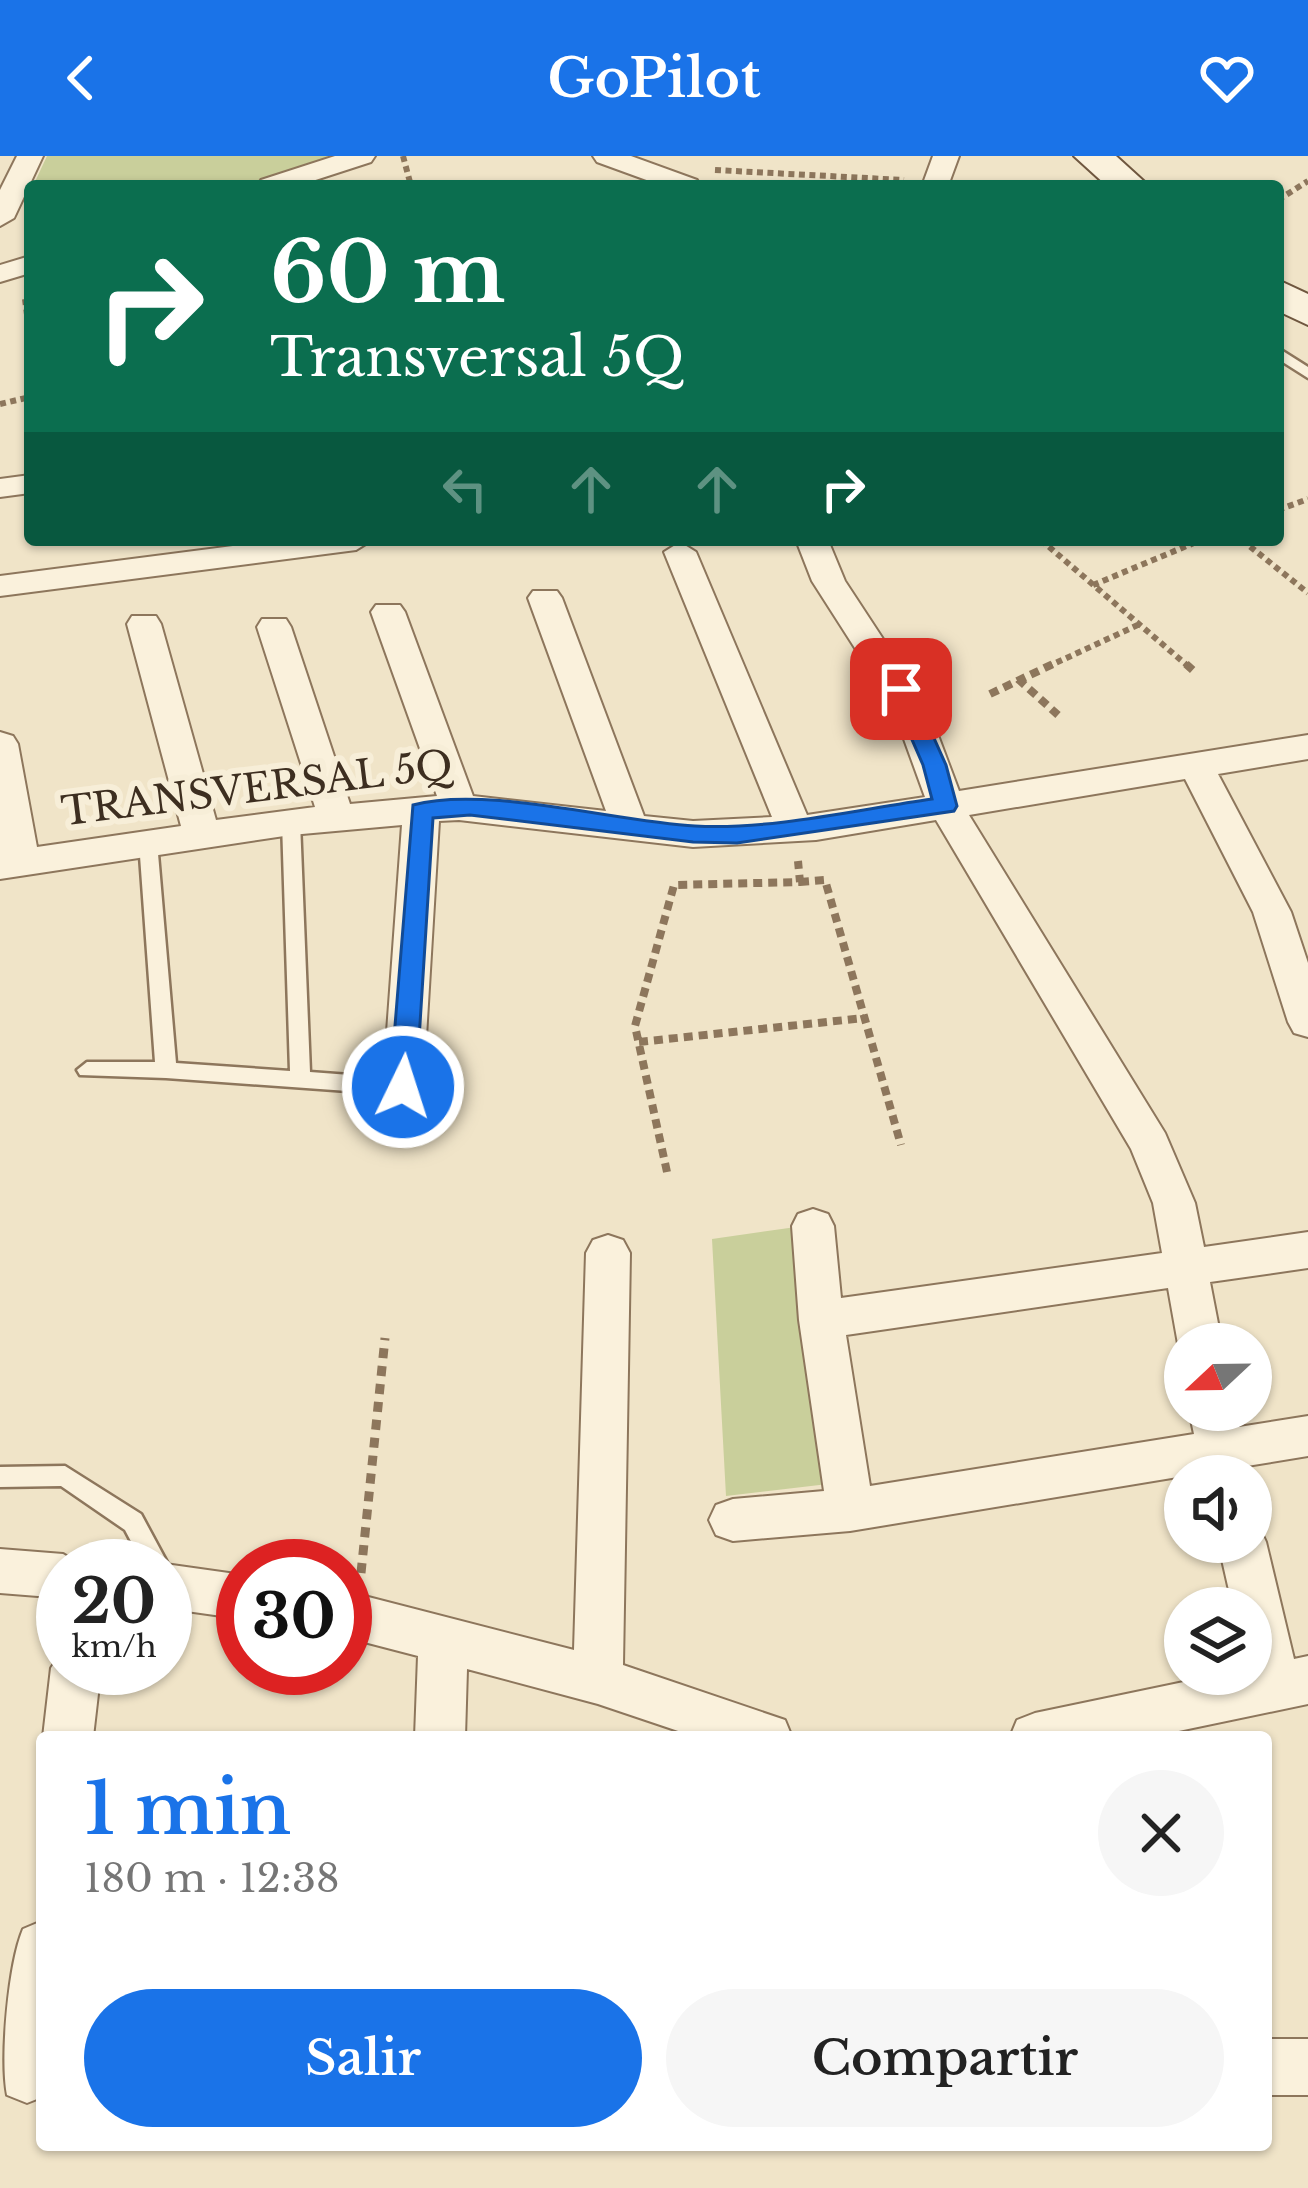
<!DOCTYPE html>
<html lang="es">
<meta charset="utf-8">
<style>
:root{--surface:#fff;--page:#f6f6f6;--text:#222;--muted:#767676;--accent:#1a73e8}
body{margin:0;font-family:"Libre Baskerville",serif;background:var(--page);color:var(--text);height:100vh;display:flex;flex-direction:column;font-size:45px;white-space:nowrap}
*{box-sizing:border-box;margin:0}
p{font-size:39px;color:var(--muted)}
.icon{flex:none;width:66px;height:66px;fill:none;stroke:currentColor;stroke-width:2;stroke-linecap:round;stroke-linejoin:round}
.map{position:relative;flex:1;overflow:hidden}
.drawer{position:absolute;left:36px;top:1575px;width:1236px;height:420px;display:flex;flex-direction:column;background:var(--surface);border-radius:12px;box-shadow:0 3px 9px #0004}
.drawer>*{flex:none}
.top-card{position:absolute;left:24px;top:24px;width:1260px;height:366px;border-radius:12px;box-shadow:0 3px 9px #0004;background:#0b6e4f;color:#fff;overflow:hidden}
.needle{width:78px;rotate:248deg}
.controls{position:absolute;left:1164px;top:1167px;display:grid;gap:24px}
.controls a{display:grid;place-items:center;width:108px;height:108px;border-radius:50%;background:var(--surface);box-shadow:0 3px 9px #0004;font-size:60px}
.speed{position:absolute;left:36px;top:1383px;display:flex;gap:24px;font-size:60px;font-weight:700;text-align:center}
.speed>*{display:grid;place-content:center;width:156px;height:156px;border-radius:50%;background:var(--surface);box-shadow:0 3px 9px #0004;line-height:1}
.speed small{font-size:30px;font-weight:400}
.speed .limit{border:18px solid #d22;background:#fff;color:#111}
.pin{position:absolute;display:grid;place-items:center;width:102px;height:102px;color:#fff;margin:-51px;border-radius:24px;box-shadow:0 6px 18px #0006}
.me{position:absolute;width:132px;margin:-66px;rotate:4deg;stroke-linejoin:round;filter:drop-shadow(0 0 9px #0008)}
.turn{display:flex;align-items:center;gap:42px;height:252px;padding:0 48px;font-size:54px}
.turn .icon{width:156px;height:156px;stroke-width:2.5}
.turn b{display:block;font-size:84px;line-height:102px}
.lanes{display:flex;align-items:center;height:114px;padding:0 48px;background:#0003;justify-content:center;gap:60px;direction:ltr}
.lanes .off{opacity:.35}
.round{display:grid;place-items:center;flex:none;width:126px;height:126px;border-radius:63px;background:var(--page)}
.head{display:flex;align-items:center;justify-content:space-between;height:204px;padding:0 48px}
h1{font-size:72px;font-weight:600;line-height:90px;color:var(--accent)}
.button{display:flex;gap:24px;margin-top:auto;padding:24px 48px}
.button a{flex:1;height:138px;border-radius:72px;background:var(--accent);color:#fff;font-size:48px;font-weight:600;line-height:138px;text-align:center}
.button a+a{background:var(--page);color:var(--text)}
header{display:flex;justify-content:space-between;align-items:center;height:156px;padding:0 48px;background:var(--accent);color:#fff;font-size:54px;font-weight:600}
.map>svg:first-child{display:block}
</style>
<header><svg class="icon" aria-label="back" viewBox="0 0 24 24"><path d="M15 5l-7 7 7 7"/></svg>GoPilot<svg class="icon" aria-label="heart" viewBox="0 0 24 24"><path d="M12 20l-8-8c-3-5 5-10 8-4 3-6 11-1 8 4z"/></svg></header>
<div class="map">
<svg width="1308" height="2032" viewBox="0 0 1308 2032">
<rect width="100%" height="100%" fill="#f0e4c8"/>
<!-- green -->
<path fill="#c9cf9b" d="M 47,0 L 332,0 L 242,30 L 33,30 Z
M 796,1071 L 828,1328 L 726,1340 L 712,1083 Z"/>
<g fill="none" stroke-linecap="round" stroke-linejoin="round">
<!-- lane casing -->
<g stroke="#8d765c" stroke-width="5">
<path id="lane" d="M 1278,192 L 1308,211 L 1308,222 L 1278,203 Z
M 291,660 L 300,666 L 310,916 L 403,923 L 410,925 L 413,931 L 410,937 L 403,939 L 166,922 L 80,919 L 77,914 L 87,906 L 155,906 L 139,686 L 148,680 L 157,686 L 176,907 L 290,915 L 282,666 Z
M 65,1310 L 141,1358 L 169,1410 L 165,1418 L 165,1410 L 144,1410 L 125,1374 L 61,1330 L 0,1331 L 0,1311 Z"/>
</g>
<!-- street casing -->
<g stroke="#8d765c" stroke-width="4">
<path id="street" d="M 17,0 L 43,0 L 14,62 L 0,70 L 0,34 Z
M 335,0 L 375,0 L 371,6 L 297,30 L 257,30 L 261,24 Z
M 593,0 L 631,0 L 697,24 L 701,30 L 663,30 L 597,6 Z
M 933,0 L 959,0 L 948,30 L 922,30 Z
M 30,100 L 30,117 L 0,126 L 0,109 Z
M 30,319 L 30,337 L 0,341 L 0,323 Z
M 279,384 L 372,384 L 356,394 L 0,440 L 0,420 Z
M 796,384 L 828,384 L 845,425 L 927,550 L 959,635 L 1308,579 L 1308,603 L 1218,618 L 1291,756 L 1308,807 L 1308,881 L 1294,877 L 1288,866 L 1253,756 L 1185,623 L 969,659 L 1165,977 L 1195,1047 L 1204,1091 L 1308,1076 L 1308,1112 L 1210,1126 L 1222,1188 L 1185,1188 L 1185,1202 L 1178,1188 L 1168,1132 L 846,1179 L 870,1330 L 1194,1278 L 1189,1254 L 1235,1254 L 1239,1271 L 1308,1260 L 1308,1300 L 1247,1310 L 1249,1320 L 1202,1317 L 850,1375 L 733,1385 L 716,1379 L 709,1364 L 716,1349 L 733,1343 L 824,1335 L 799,1164 L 792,1070 L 798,1058 L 813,1053 L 828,1058 L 834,1070 L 841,1142 L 1162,1097 L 1153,1047 L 1131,993 L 936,664 L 816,684 L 693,691 L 459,664 L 439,665 L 423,931 L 417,942 L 403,947 L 389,942 L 383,931 L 402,669 L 291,679 L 0,723 L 0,576 L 13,580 L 18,588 L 37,691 L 181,670 L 127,468 L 132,460 L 156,460 L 161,468 L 216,664 L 315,651 L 257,471 L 262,463 L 286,463 L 291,471 L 350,648 L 437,640 L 371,456 L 376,449 L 400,449 L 405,456 L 473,640 L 606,655 L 528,442 L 533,435 L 557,435 L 562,442 L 644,660 L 693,665 L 772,661 L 664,396 L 680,386 L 696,396 L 807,659 L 925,641 L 892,550 L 812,425 Z
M 608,1079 L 623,1084 L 630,1097 L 623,1509 L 785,1564 L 792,1581 L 696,1581 L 598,1548 L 467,1513 L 465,1581 L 415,1581 L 418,1500 L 345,1481 L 345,1435 L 574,1494 L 586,1097 L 593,1084 Z
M 1251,1368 L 1259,1371 L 1266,1386 L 1294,1503 L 1308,1500 L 1308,1548 L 1150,1581 L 1010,1581 L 1017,1564 L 1035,1557 L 1222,1518 L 1251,1518 L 1251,1452 L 1233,1452 L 1218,1386 L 1251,1386 Z
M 0,1393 L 63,1398 L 83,1410 L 63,1410 L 63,1442 L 0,1437 Z
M 165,1408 L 243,1419 L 243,1463 L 165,1452 L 165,1410 L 159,1410 Z
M 63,1494 L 63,1512 L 101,1512 L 93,1581 L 43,1581 L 51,1512 Z
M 42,1765 L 42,1941 L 27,1947 L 7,1939 C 0,1903 8,1809 23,1773 Z
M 1266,1883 L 1308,1883 L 1308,1939 L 1266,1939 Z"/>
</g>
<!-- secondary casing -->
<g stroke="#6f573f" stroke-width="4">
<path id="secondary" d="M 1074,0 L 1116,0 L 1149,30 L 1107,30 Z
M 1278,124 L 1308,138 L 1308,169 L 1278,155 Z"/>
</g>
<!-- path-far2 -->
<path stroke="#8d765c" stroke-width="6" stroke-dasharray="6 4.5" stroke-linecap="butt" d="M 403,0 L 411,30
M 715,14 L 904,24
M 1278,44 L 1308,25
M 25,143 L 30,182
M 0,248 L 30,241
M 1278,354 L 1308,343
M 1041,384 L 1189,511
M 1242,384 L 1308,437
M 1093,429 L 1201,384
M 1047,511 L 1140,468"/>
<!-- path-far1 -->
<path stroke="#8d765c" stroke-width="8" stroke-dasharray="9 6" stroke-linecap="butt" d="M 1186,508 L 1197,518
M 1018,523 L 1058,559
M 990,538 L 1053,508
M 800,726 L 825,724 L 901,989
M 639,886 L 864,862
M 667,1016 L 635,870 L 674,729 L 800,726 L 798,705"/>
<!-- path -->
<path stroke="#8d765c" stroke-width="9" stroke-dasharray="10 8" stroke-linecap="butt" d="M 361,1417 L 385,1182"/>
<!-- lane -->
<use href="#lane" fill="#faf1dc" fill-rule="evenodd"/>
<!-- street -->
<use href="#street" fill="#faf1dc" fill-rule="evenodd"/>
<!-- secondary -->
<use href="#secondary" fill="#faf1dc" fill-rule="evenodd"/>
</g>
<!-- route -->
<path fill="#1a73e8" stroke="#114b97" stroke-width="3" d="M 901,526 L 912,533 L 946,609 L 957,650 L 954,655 L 737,687 L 693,686 L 470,659 L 433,662 L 416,931 L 403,941 L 394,938 L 390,931 L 413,649 C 485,629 617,666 695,670 C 773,674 855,654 932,643 L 923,609 L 890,533 Z"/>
<g text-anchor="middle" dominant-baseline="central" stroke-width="12" stroke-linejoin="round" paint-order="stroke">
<!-- street labels -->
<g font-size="39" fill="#3d2e20" stroke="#f7eed8">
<text transform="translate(257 632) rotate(-7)">TRANSVERSAL 5Q</text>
</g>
</g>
</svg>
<div class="controls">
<a><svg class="needle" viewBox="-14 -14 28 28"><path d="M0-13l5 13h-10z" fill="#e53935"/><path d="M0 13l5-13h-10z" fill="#767676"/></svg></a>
<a><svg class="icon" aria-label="sound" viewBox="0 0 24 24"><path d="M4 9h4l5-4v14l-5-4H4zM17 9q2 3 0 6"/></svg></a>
<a><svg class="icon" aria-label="layers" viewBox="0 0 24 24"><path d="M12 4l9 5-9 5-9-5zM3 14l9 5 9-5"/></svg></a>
</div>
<div class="speed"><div>20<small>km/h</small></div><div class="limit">30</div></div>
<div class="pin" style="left:901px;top:533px;background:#d93025"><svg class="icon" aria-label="arrive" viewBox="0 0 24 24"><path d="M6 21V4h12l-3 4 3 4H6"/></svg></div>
<svg class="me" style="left:403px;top:931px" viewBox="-20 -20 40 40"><circle r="17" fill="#1a73e8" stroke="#fff" stroke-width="3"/><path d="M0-11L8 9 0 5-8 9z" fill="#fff"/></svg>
<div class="top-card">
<div class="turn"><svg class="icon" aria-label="right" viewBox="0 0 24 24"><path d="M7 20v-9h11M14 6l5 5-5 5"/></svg><div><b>60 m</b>Transversal 5Q</div></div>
<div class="lanes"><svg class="icon off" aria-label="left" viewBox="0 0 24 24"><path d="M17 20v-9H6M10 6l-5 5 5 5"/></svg><svg class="icon off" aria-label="ahead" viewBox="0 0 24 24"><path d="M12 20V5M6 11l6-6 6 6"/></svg><svg class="icon off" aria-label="ahead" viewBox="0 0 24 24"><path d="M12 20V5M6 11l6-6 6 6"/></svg><svg class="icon" aria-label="right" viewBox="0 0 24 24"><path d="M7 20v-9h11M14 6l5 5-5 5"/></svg></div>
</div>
<section class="drawer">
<div class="head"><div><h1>1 min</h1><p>180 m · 12:38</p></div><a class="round"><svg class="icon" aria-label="close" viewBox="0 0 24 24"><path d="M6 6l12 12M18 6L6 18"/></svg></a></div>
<div class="button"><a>Salir</a><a>Compartir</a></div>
</section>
</div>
